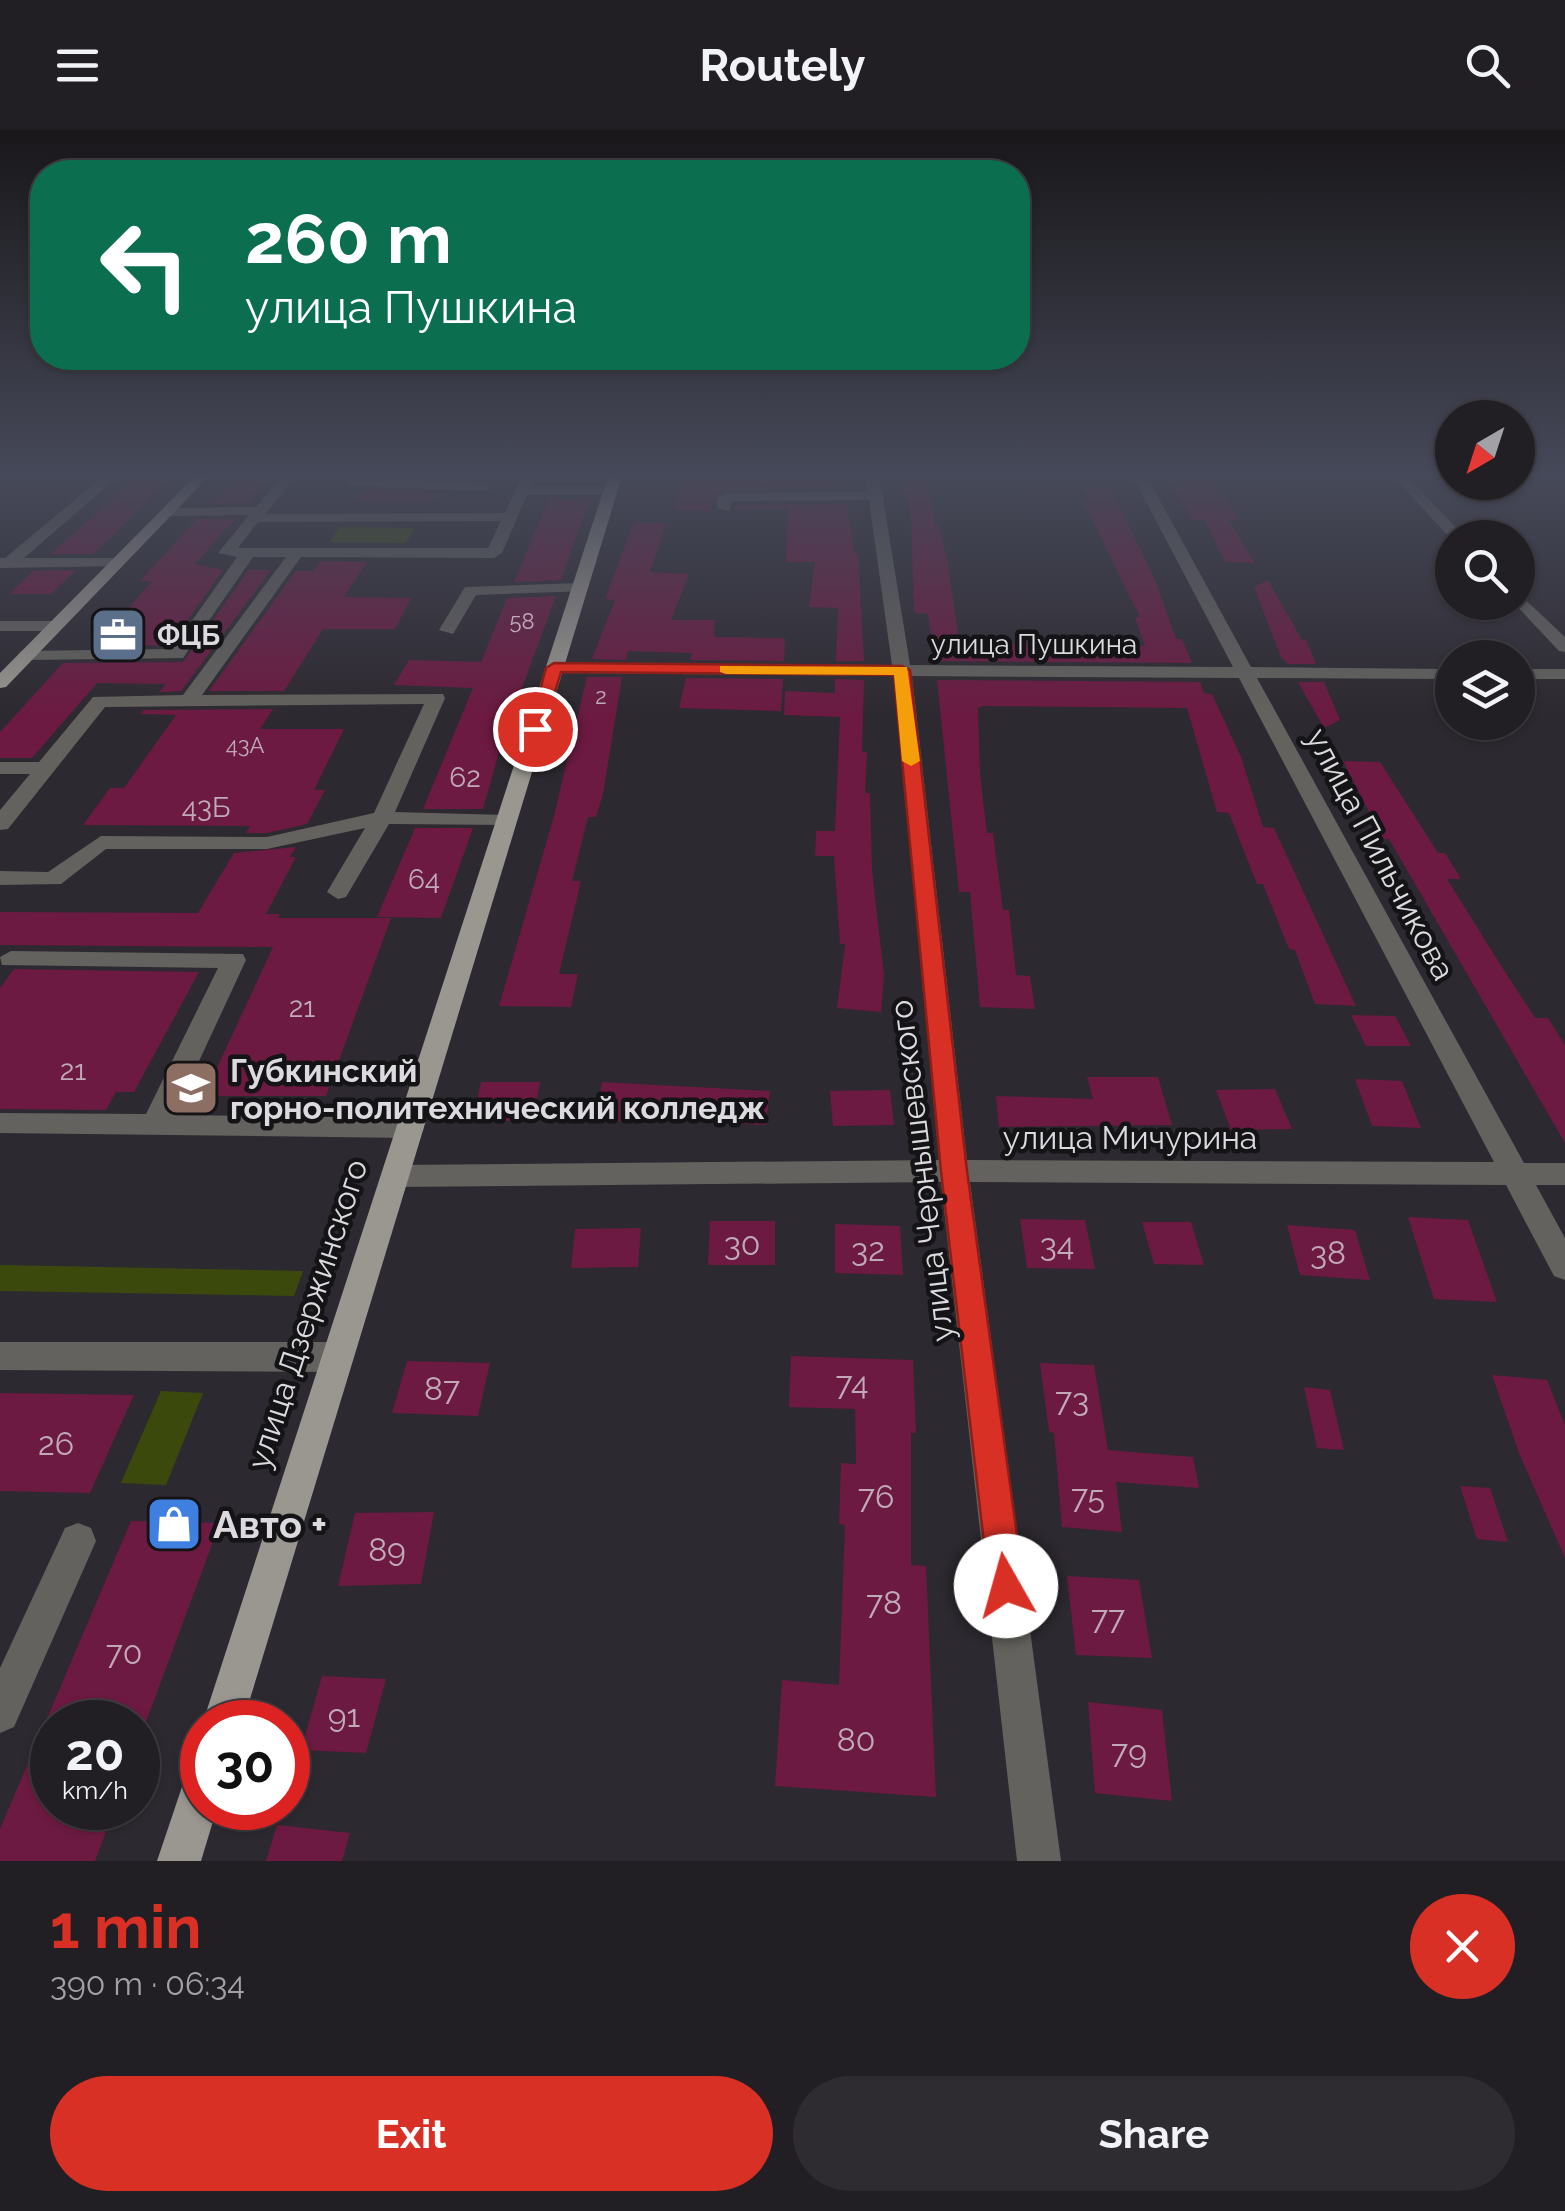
<!DOCTYPE html>
<meta charset="utf-8">
<style>
:root{--surface:#221f24;--page:#2e2c31;--text:#f1f3f6;--muted:#a2a2a6;--line:#3f3d41;--accent:#d93025}
body{margin:0;font-family:Raleway,sans-serif;background:var(--page);color:var(--text);height:100vh;display:flex;flex-direction:column;font-size:38px;white-space:nowrap}
*{box-sizing:border-box;margin:0}
p{font-size:32px;color:var(--muted)}
.icon{flex:none;width:55px;height:55px;fill:none;stroke:currentColor;stroke-width:2;stroke-linecap:round;stroke-linejoin:round}
.map{position:relative;height:1731px;overflow:hidden}
.side{display:flex;flex-direction:column;background:var(--surface);flex:1}
.side>*{flex:none}
.top-card{position:absolute;left:30px;top:30px;width:1000px;height:210px;border-radius:40px;box-shadow:0 2px 8px #0004,0 0 0 2px var(--line);background:#0b6e4f;color:#fff;overflow:hidden}
.needle{width:65px;rotate:219deg}
.tools{position:absolute;left:1435px;top:270px;display:grid;gap:20px}
.tools a{display:grid;place-items:center;width:100px;height:100px;border-radius:50%;background:var(--surface);box-shadow:0 2px 8px #0004,0 0 0 2px var(--line);font-size:50px}
.speed{position:absolute;left:30px;top:1570px;display:flex;gap:20px;font-size:50px;font-weight:700;text-align:center}
.speed>*{display:grid;place-content:center;width:130px;height:130px;border-radius:50%;background:var(--surface);box-shadow:0 2px 8px #0004,0 0 0 2px var(--line);line-height:1}
.speed small{font-size:25px;font-weight:400}
.speed .limit{border:15px solid #d22;background:#fff;color:#111}
.pin{position:absolute;display:grid;place-items:center;width:85px;height:85px;color:#fff;margin:-42px;border:5px solid #fff;border-radius:50%;box-shadow:0 2px 10px #0007}
.me{position:absolute;width:110px;margin:-55px;rotate:353deg;stroke-linejoin:round;filter:drop-shadow(0 0 8px #0008)}
.turn{display:flex;align-items:center;gap:35px;height:210px;padding:0 50px;font-size:45px}
.turn .icon{width:130px;height:130px;stroke-width:2.5}
.turn b{display:block;font-size:70px;line-height:85px}
.round{display:grid;place-items:center;flex:none;width:105px;height:105px;border-radius:52px;background:var(--page)}
.overview{display:flex;align-items:center;justify-content:space-between;height:170px;padding:0 50px}
h1{font-size:60px;font-weight:700;line-height:75px;color:var(--accent)}
.button{display:flex;gap:20px;margin-top:auto;padding:20px 50px}
.button a{flex:1;height:115px;border-radius:60px;background:var(--accent);color:#fff;font-size:40px;font-weight:700;line-height:115px;text-align:center}
.button a+a{background:var(--page);color:var(--text)}
header{display:flex;justify-content:space-between;align-items:center;height:130px;padding:0 50px;background:var(--surface);font-size:45px;font-weight:700}
.map>svg:first-child{display:block}
</style>
<header><svg class="icon" aria-label="menu" viewBox="0 0 24 24"><path d="M4 6h16M4 12h16M4 18h16"/></svg>Routely<svg class="icon" aria-label="search" viewBox="0 0 24 24"><circle cx="10" cy="10" r="6"/><path d="M15 15l6 6"/></svg></header>
<div class="map">
<svg width="1565" height="1731" viewBox="0 0 1565 1731">
<rect width="100%" height="100%" fill="#2d2930"/>
<!-- green -->
<path fill="#3b4a0c" d="M 340,397 L 415,398 L 406,413 L 329,412 Z
M 0,1135 L 303,1141 L 294,1166 L 0,1161 Z
M 161,1261 L 203,1263 L 166,1355 L 121,1353 Z"/>
<!-- building -->
<path fill="#6c1a41" d="M 241,343 L 276,343 L 249,373 L 212,374 Z
M 694,343 L 838,343 L 845,358 L 725,359 L 714,367 L 711,381 L 675,380 L 681,349 L 693,349 Z
M 926,343 L 935,396 L 939,396 L 948,434 L 959,512 L 1145,516 L 1135,487 L 1140,487 L 1083,371 L 1089,371 L 1084,358 L 1110,358 L 1156,452 L 1176,509 L 1182,509 L 1192,533 L 935,531 L 928,484 L 914,483 L 911,384 L 903,355 L 908,355 L 908,346 Z
M 1164,344 L 1209,344 L 1240,390 L 1228,390 L 1255,433 L 1225,432 L 1205,390 L 1193,390 Z
M 133,350 L 169,350 L 93,424 L 51,424 Z
M 365,360 L 436,363 L 431,371 L 356,371 Z
M 549,369 L 590,369 L 561,450 L 514,452 Z
M 847,374 L 854,423 L 858,423 L 864,531 L 836,531 L 838,478 L 809,477 L 815,432 L 786,432 L 788,379 L 733,379 L 735,375 Z
M 197,389 L 235,389 L 195,434 L 223,440 L 170,515 L 96,516 L 152,451 L 140,451 Z
M 634,392 L 666,393 L 650,442 L 689,444 L 671,490 L 715,490 L 714,507 L 785,508 L 784,531 L 690,530 L 692,523 L 628,521 L 626,530 L 592,529 L 615,470 L 605,469 Z
M 320,431 L 367,432 L 344,467 L 411,468 L 395,499 L 323,499 L 284,561 L 209,561 L 296,441 L 313,441 Z
M 76,440 L 51,464 L 9,464 L 33,441 Z
M 249,440 L 271,440 L 181,561 L 159,562 L 166,554 L 97,553 L 32,628 L 0,628 L 0,602 L 63,533 L 183,532 Z
M 1268,450 L 1302,510 L 1306,510 L 1316,534 L 1288,534 L 1281,527 L 1254,457 Z
M 556,466 L 501,615 L 483,679 L 423,679 L 473,558 L 394,555 L 409,530 L 481,532 L 507,468 Z
M 587,547 L 622,547 L 603,664 L 596,687 L 588,687 L 572,751 L 581,751 L 559,844 L 578,844 L 571,877 L 499,876 L 554,686 Z
M 686,548 L 783,549 L 781,581 L 679,578 Z
M 835,549 L 864,550 L 862,622 L 867,622 L 865,663 L 870,663 L 872,741 L 884,845 L 881,882 L 837,878 L 845,814 L 840,814 L 834,726 L 815,726 L 816,701 L 835,701 L 840,587 L 784,585 L 785,561 L 835,563 Z
M 937,550 L 1200,552 L 1204,563 L 1212,564 L 1241,627 L 1263,697 L 1274,698 L 1356,876 L 1315,874 L 1295,820 L 1289,819 L 1263,754 L 1257,754 L 1229,683 L 1217,682 L 1187,578 L 983,576 L 978,578 L 980,644 L 987,703 L 993,703 L 1003,780 L 1009,780 L 1016,845 L 1030,846 L 1035,879 L 980,877 L 970,762 L 959,762 Z
M 1298,552 L 1324,552 L 1340,590 L 1324,598 Z
M 273,579 L 260,599 L 344,599 L 314,660 L 325,660 L 307,694 L 267,703 L 246,703 L 250,696 L 83,695 L 110,658 L 124,658 L 176,585 L 140,584 L 144,580 Z
M 1343,631 L 1380,632 L 1438,723 L 1445,723 L 1461,749 L 1447,749 L 1500,834 L 1535,888 L 1548,888 L 1565,915 L 1565,1013 L 1389,709 L 1383,709 Z
M 415,698 L 473,698 L 441,788 L 377,787 Z
M 296,717 L 290,727 L 296,727 L 266,784 L 280,784 L 278,788 L 391,788 L 326,966 L 204,966 L 273,817 L 0,815 L 0,782 L 198,783 L 234,723 Z
M 14,839 L 199,842 L 134,962 L 116,962 L 106,980 L 0,979 L 0,858 Z
M 1351,885 L 1395,886 L 1411,916 L 1366,916 Z
M 1087,947 L 1158,947 L 1172,995 L 999,997 L 996,966 L 1093,969 Z
M 1355,949 L 1402,951 L 1421,998 L 1372,996 Z
M 481,952 L 540,952 L 533,991 L 472,991 Z
M 602,952 L 770,961 L 766,995 L 657,989 L 596,992 Z
M 1275,959 L 1292,999 L 1231,1000 L 1216,960 Z
M 890,960 L 894,995 L 833,996 L 830,961 Z
M 1408,1087 L 1468,1090 L 1497,1172 L 1434,1169 Z
M 1020,1089 L 1085,1090 L 1095,1139 L 1027,1138 Z
M 710,1091 L 775,1091 L 775,1135 L 708,1135 Z
M 1142,1092 L 1191,1092 L 1204,1135 L 1154,1134 Z
M 835,1094 L 900,1096 L 903,1145 L 835,1143 Z
M 1287,1095 L 1355,1100 L 1370,1150 L 1300,1145 Z
M 641,1098 L 638,1137 L 571,1138 L 575,1099 Z
M 791,1226 L 913,1230 L 916,1303 L 911,1303 L 911,1435 L 926,1436 L 936,1667 L 775,1656 L 782,1550 L 839,1555 L 845,1395 L 839,1394 L 841,1333 L 856,1334 L 855,1279 L 789,1277 Z
M 407,1231 L 490,1233 L 478,1286 L 392,1283 Z
M 1040,1233 L 1094,1235 L 1108,1320 L 1193,1327 L 1199,1358 L 1116,1352 L 1122,1402 L 1062,1397 L 1054,1303 L 1049,1302 Z
M 1492,1245 L 1547,1250 L 1565,1295 L 1565,1428 L 1519,1323 Z
M 1304,1257 L 1330,1260 L 1344,1320 L 1317,1318 Z
M 0,1263 L 134,1265 L 90,1363 L 0,1361 Z
M 1460,1356 L 1490,1358 L 1508,1412 L 1477,1409 Z
M 434,1382 L 421,1454 L 338,1456 L 355,1383 Z
M 131,1391 L 220,1393 L 146,1592 L 52,1592 L 52,1678 L 115,1678 L 95,1731 L 0,1731 L 0,1699 Z
M 1067,1446 L 1139,1450 L 1152,1528 L 1076,1525 Z
M 322,1546 L 386,1549 L 366,1623 L 301,1620 Z
M 1088,1572 L 1162,1580 L 1172,1671 L 1095,1663 Z
M 277,1695 L 350,1703 L 342,1731 L 266,1731 Z"/>
<g fill="none" stroke-linecap="round" stroke-linejoin="round">
<!-- minor -->
<path fill="#63625e" fill-rule="evenodd" d="M 107,343 L 122,343 L 24,428 L 117,428 L 125,433 L 122,436 L 0,438 L 0,428 L 5,428 Z
M 285,343 L 323,346 L 316,350 L 292,350 L 266,384 L 505,383 L 520,350 L 494,348 L 494,343 L 534,343 L 531,357 L 610,357 L 617,361 L 610,365 L 527,365 L 502,423 L 494,428 L 301,427 L 202,565 L 443,564 L 445,568 L 395,682 L 506,685 L 513,687 L 513,695 L 389,694 L 346,767 L 338,769 L 327,762 L 365,698 L 267,719 L 106,719 L 61,754 L 0,755 L 0,741 L 48,742 L 101,706 L 267,707 L 374,683 L 424,574 L 105,577 L 8,699 L 0,700 L 0,680 L 30,644 L 0,644 L 0,632 L 39,632 L 93,567 L 183,565 L 286,427 L 253,427 L 183,528 L 27,530 L 18,525 L 21,521 L 172,519 L 237,427 L 218,423 L 249,385 L 168,386 L 161,382 L 168,378 L 256,377 ZM 501,391 L 488,418 L 238,418 L 258,392 Z
M 354,343 L 368,343 L 364,348 L 484,353 L 491,357 L 484,361 L 355,356 L 348,352 Z
M 865,343 L 879,343 L 910,535 L 1233,537 L 1131,343 L 1145,343 L 1251,537 L 1452,539 L 1452,549 L 1257,548 L 1524,1033 L 1565,1033 L 1565,1055 L 1536,1055 L 1565,1108 L 1565,1150 L 1554,1146 L 1506,1055 L 970,1052 L 1061,1731 L 1017,1731 L 941,1052 L 395,1057 L 385,1054 L 381,1046 L 385,1038 L 395,1035 L 939,1030 L 894,546 L 554,543 L 545,538 L 554,533 L 892,535 L 869,370 L 732,371 L 729,381 L 717,378 L 718,367 L 725,363 L 868,362 ZM 912,546 L 1239,548 L 1494,1032 L 967,1030 Z
M 1390,343 L 1404,343 L 1466,408 L 1452,410 Z
M 579,453 L 585,455 L 585,461 L 476,465 L 453,504 L 439,500 L 465,457 Z
M 1518,463 L 1565,507 L 1565,522 L 1559,521 L 1513,472 L 1518,472 Z
M 0,491 L 55,491 L 63,496 L 55,501 L 0,501 Z
M 1518,539 L 1565,539 L 1565,549 L 1518,549 Z
M 11,821 L 243,824 L 246,830 L 174,985 L 410,988 L 420,991 L 424,998 L 420,1005 L 410,1008 L 0,1003 L 0,983 L 146,984 L 218,838 L 2,835 L 0,827 Z
M 0,1212 L 337,1212 L 349,1217 L 353,1227 L 349,1237 L 337,1242 L 0,1240 Z
M 78,1393 L 91,1398 L 96,1411 L 14,1597 L 0,1603 L 0,1538 L 65,1398 Z"/>
<!-- major -->
<path fill="#9a9790" fill-rule="evenodd" d="M 198,343 L 212,343 L 6,557 L 0,558 L 0,543 Z
M 609,343 L 623,343 L 243,1592 L 203,1592 Z
M 202,1636 L 202,1678 L 217,1678 L 201,1731 L 157,1731 L 187,1642 Z"/>
</g>
<!-- sky -->
<linearGradient id="sky" x2="0" y2="1"><stop stop-color="#19171a"/><stop offset="0.59" stop-color="#464959"/><stop offset="1" stop-color="#464959" stop-opacity="0"/></linearGradient>
<rect width="1565" height="585" fill="url(#sky)"/>
<!-- route -->
<path fill="#d93025" stroke="#8d1f18" stroke-width="2.5" d="M 554,533 L 902,536 L 910,540 L 967,1041 L 1024,1456 L 1018,1468 L 1006,1474 L 994,1468 L 989,1456 L 941,1041 L 894,545 L 561,542 L 544,599 L 529,602 L 546,538 Z"/>
<!-- slow -->
<path fill="#f59e0b" d="M 720,536 L 907,537 L 920,631 L 911,636 L 902,631 L 894,545 L 726,544 L 720,542 Z"/>
<!-- icons -->
<defs>
<g id="office-square" transform="scale(2.875)"><rect x="-9" y="-9" width="18" height="18" rx="4" fill="#5c6f8a" stroke="#141316"/><path d="M-6-3h4V-5.5h4V-3h4V5H-6ZM-1-4.5V-3h2v-1.5ZM-6 0V1H6V0Z" fill="#fff"/></g>
<g id="university-square" transform="scale(2.875)"><rect x="-9" y="-9" width="18" height="18" rx="4" fill="#8d6e63" stroke="#141316"/><path d="M0-5L7-2L0 1L-7-2ZM-4 1L0 2.5L4 1V4Q0 6-4 4Z" fill="#fff"/></g>
<g id="shop-square" transform="scale(2.875)"><rect x="-9" y="-9" width="18" height="18" rx="4" fill="#3f7fe0" stroke="#141316"/><path d="M-5-2.5h2.3a2.7 3.5 0 0 1 5.4 0H5L5.5 6h-11ZM-1.5-2.5h3a1.5 2.3 0 0 0-3 0Z" fill="#fff"/></g>
</defs>
<g fill-rule="evenodd">
<use href="#office-square" x="118" y="505"/>
<use href="#university-square" x="191" y="958"/>
<use href="#shop-square" x="174" y="1394"/>
</g>
<g text-anchor="middle" dominant-baseline="central" stroke-width="9" stroke-linejoin="round" paint-order="stroke">
<!-- far-number labels -->
<g font-size="22" fill="#c0aab8">
<text x="522" y="491">58</text>
<text x="601" y="566">2</text>
<text x="245" y="615">43А</text>
</g>
<!-- far-poi labels -->
<g font-size="28" font-weight="bold" fill="#dcdadf" stroke="#141316" text-anchor="start">
<text x="157" y="505">ФЦБ</text>
</g>
<!-- far-street labels -->
<g font-size="28" fill="#dcdadf" stroke="#141316">
<text x="1034" y="514">улица Пушкина</text>
</g>
<!-- number labels -->
<g font-size="28" fill="#c0aab8">
<text x="465" y="647">62</text>
<text x="206" y="677">43Б</text>
<text x="424" y="749">64</text>
<text x="302" y="877">21</text>
<text x="73" y="940">21</text>
</g>
<!-- street labels -->
<g font-size="32" fill="#dcdadf" stroke="#141316">
<text transform="translate(1381 724) rotate(62)">улица Пильчикова</text>
<text x="1130" y="1007">улица Мичурина</text>
<text transform="translate(921 1041) rotate(-97)">улица Чернышевского</text>
<text transform="translate(307 1184) rotate(-72)">улица Дзержинского</text>
</g>
<!-- poi labels -->
<g font-size="32" font-weight="bold" fill="#dcdadf" stroke="#141316" text-anchor="start">
<text x="230" y="940">Губкинский<tspan x="230" dy="37">горно-политехнический колледж</tspan></text>
</g>
<!-- near-number labels -->
<g font-size="32" fill="#c0aab8">
<text x="742" y="1113">30</text>
<text x="1057" y="1114">34</text>
<text x="868" y="1119">32</text>
<text x="1328" y="1122">38</text>
<text x="852" y="1253">74</text>
<text x="442" y="1258">87</text>
<text x="1072" y="1269">73</text>
<text x="56" y="1313">26</text>
<text x="876" y="1366">76</text>
<text x="1088" y="1366">75</text>
<text x="387" y="1419">89</text>
<text x="884" y="1472">78</text>
<text x="1108" y="1487">77</text>
<text x="124" y="1522">70</text>
<text x="344" y="1585">91</text>
<text x="856" y="1609">80</text>
<text x="1129" y="1621">79</text>
</g>
<!-- near-poi labels -->
<g font-size="38" font-weight="bold" fill="#dcdadf" stroke="#141316" text-anchor="start">
<text x="213" y="1394">Авто +</text>
</g>
</g>
</svg>
<div class="tools">
<a><svg class="needle" viewBox="-14 -14 28 28"><path d="M0-13l5 13h-10z" fill="#e53935"/><path d="M0 13l5-13h-10z" fill="#a2a2a6"/></svg></a>
<a><svg class="icon" aria-label="search" viewBox="0 0 24 24"><circle cx="10" cy="10" r="6"/><path d="M15 15l6 6"/></svg></a>
<a><svg class="icon" aria-label="layers" viewBox="0 0 24 24"><path d="M12 4l9 5-9 5-9-5zM3 14l9 5 9-5"/></svg></a>
</div>
<div class="speed"><div>20<small>km/h</small></div><div class="limit">30</div></div>
<div class="pin" style="left:535px;top:599px;background:#d93025"><svg class="icon" aria-label="arrive" viewBox="0 0 24 24"><path d="M6 21V4h12l-3 4 3 4H6"/></svg></div>
<svg class="me" style="left:1006px;top:1456px" viewBox="-20 -20 40 40"><circle r="19" fill="#fff"/><path d="M0-13L10 11 0 6-10 11z" fill="#d93025"/></svg>
<div class="top-card">
<div class="turn"><svg class="icon" aria-label="left" viewBox="0 0 24 24"><path d="M17 20v-9H6M10 6l-5 5 5 5"/></svg><div><b>260 m</b>улица Пушкина</div></div>
</div>
</div>
<section class="side">
<div class="overview"><div><h1>1 min</h1><p>390 m · 06:34</p></div><a class="round" style="background:#d93025;color:#fff"><svg class="icon" aria-label="close" viewBox="0 0 24 24"><path d="M6 6l12 12M18 6L6 18"/></svg></a></div>
<div class="button"><a>Exit</a><a>Share</a></div>
</section>
